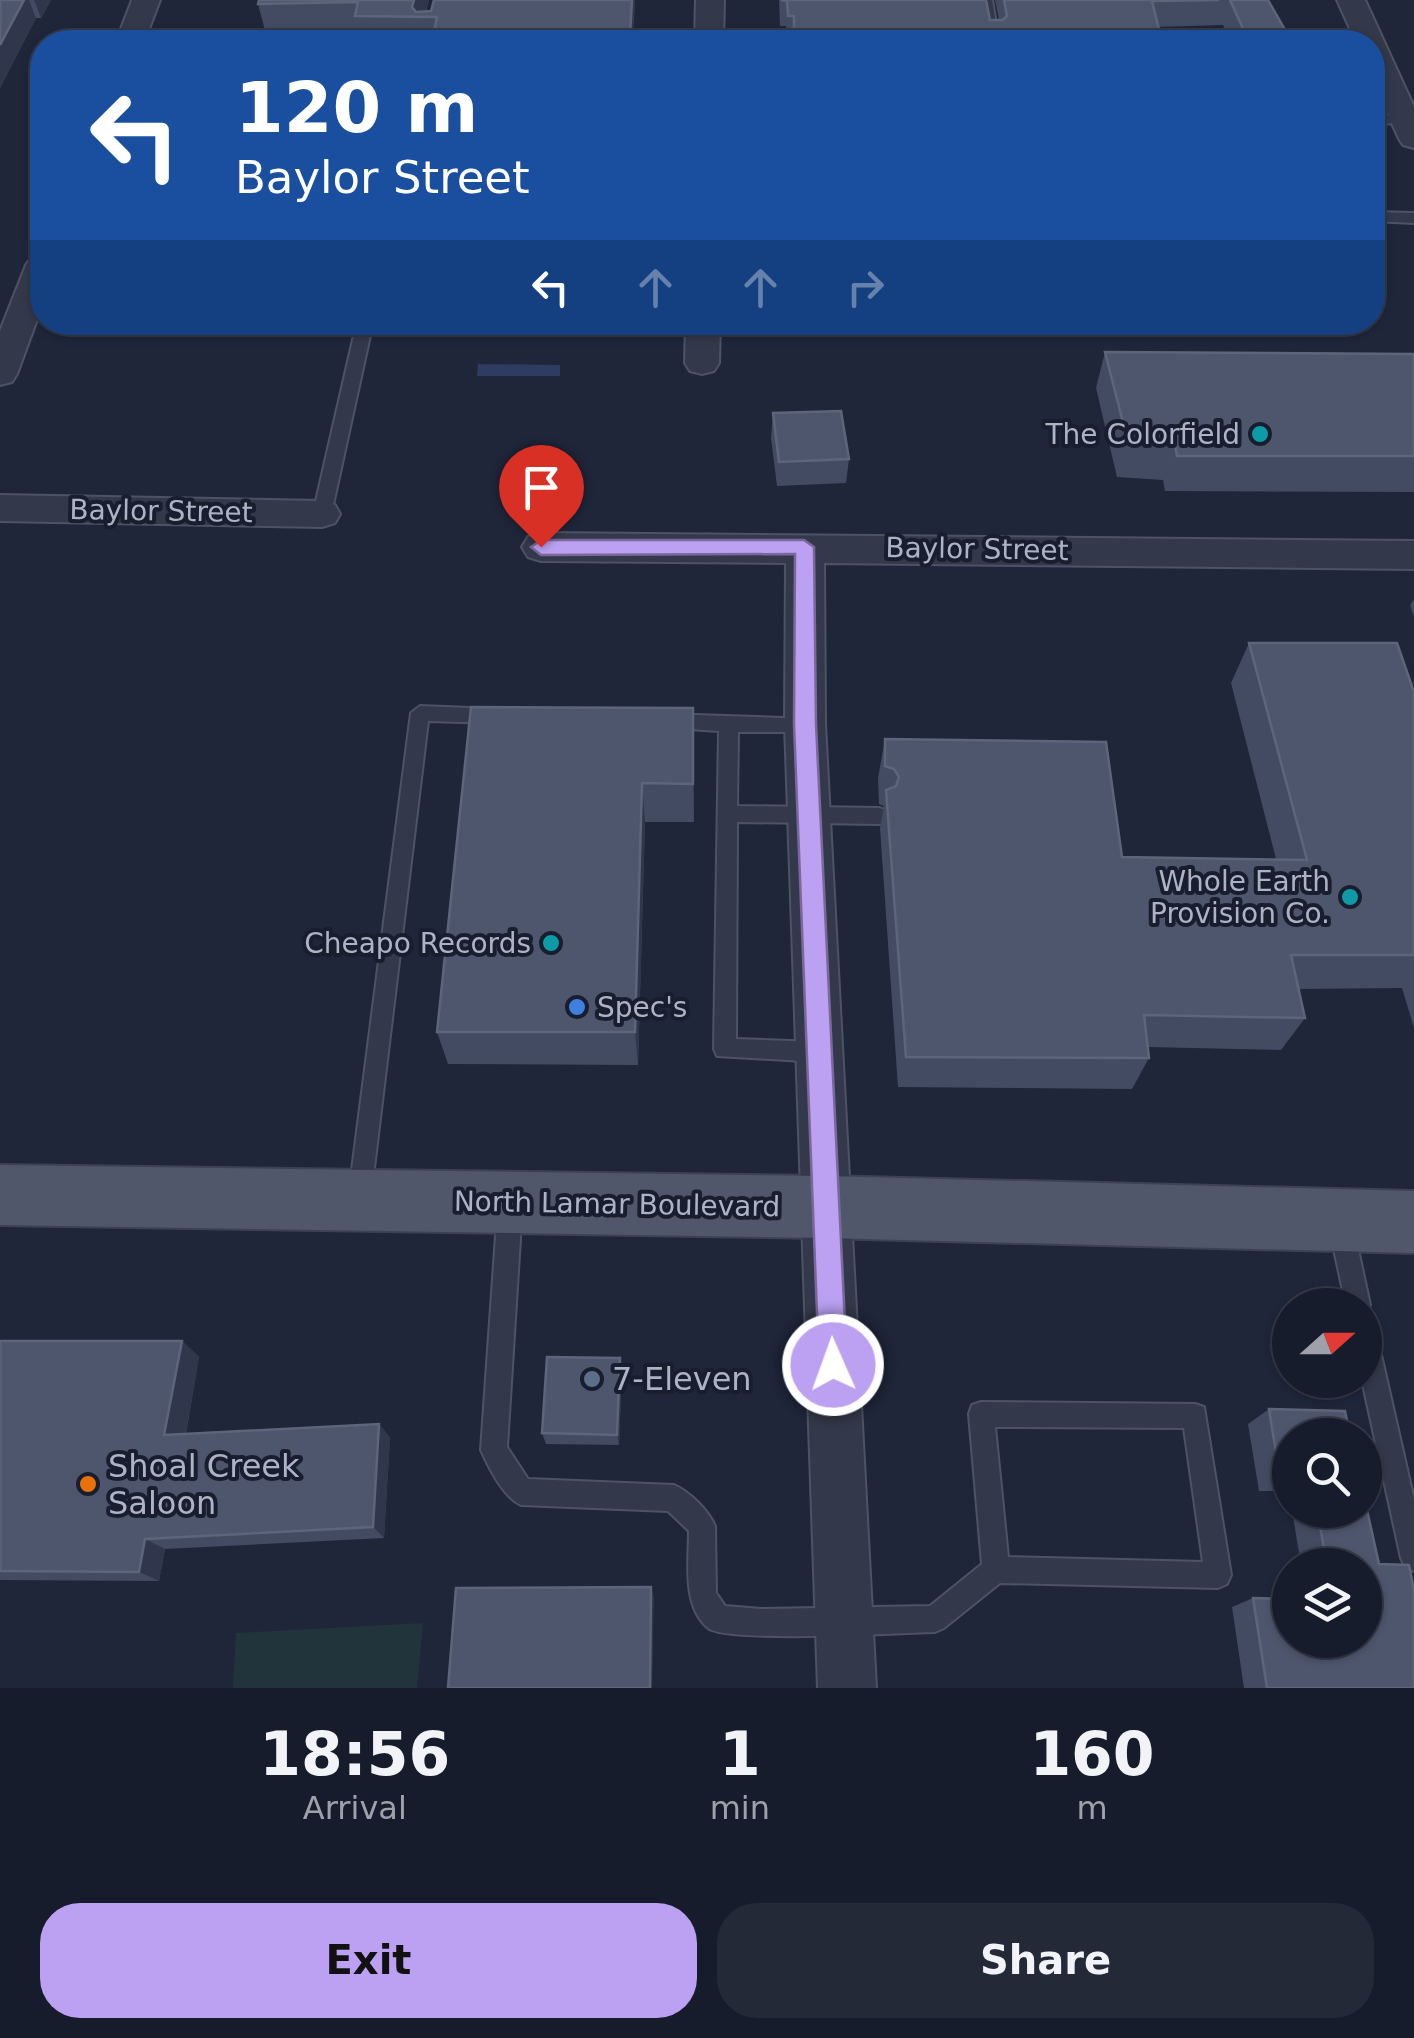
<!DOCTYPE html>
<style>
:root{--surface:#171c2c;--page:#242938;--text:#f1f3f6;--muted:#9ea1a9;--line:#363a48;--accent:#bca0f2}
body{margin:0;font-family:"DejaVu Sans",sans-serif;background:var(--page);color:var(--text);height:100vh;display:flex;flex-direction:column;font-size:38px;white-space:nowrap}
*{box-sizing:border-box;margin:0}
p{font-size:32px;color:var(--muted)}
.icon{flex:none;width:55px;height:55px;fill:none;stroke:currentColor;stroke-width:2;stroke-linecap:round;stroke-linejoin:round}
.map{position:relative;height:1688px;overflow:hidden}
.panel{display:flex;flex-direction:column;background:var(--surface);flex:1}
.panel>*{flex:none}
.top-card{position:absolute;left:30px;top:30px;width:1355px;height:305px;border-radius:40px;box-shadow:0 2px 8px #0004,0 0 0 2px var(--line);background:#1a4fa0;color:#fff;overflow:hidden}
.needle{width:65px;rotate:69deg}
.fabs{position:absolute;left:1272px;top:1288px;display:grid;gap:20px}
.fabs a{display:grid;place-items:center;width:110px;height:110px;border-radius:50%;background:var(--surface);box-shadow:0 2px 8px #0004,0 0 0 2px var(--line);font-size:50px}
.pin{position:absolute;display:grid;place-items:center;width:85px;height:85px;color:#fff;margin:-102px -42px;border-radius:50% 50% 50% 0;rotate:-45deg;box-shadow:0 0 10px #0007}
.pin .icon{rotate:45deg}
.me{position:absolute;width:110px;margin:-55px;rotate:358deg;stroke-linejoin:round;filter:drop-shadow(0 0 8px #0008)}
.turn{display:flex;align-items:center;gap:35px;height:210px;padding:0 40px;font-size:45px}
.turn .icon{width:130px;height:130px;stroke-width:2.5}
.turn b{display:block;font-size:70px;line-height:85px}
.lanes{display:flex;align-items:center;height:95px;padding:0 40px;background:#0003;justify-content:center;gap:50px;direction:ltr}
.lanes .off{opacity:.35}
.eta{display:flex;justify-content:space-evenly;align-items:center;height:170px;text-align:center}
.eta b{font-size:60px;font-weight:700;line-height:70px}
.primary-button{display:flex;gap:20px;margin-top:auto;padding:20px 40px}
.primary-button a{flex:1;height:115px;border-radius:40px;background:var(--accent);color:#111;font-size:40px;font-weight:700;line-height:115px;text-align:center}
.primary-button a+a{background:var(--page);color:var(--text)}
.map>svg:first-child{display:block}
</style>
<div class="map">
<svg width="1414" height="1688" viewBox="0 0 1414 1688">
<rect width="100%" height="100%" fill="#1f263a"/>
<!-- green -->
<path fill="#21343b" d="M 423,1623 L 417,1688 L 233,1688 L 236,1633 Z"/>
<!-- water -->
<path fill="#2f3c61" d="M 478,364 L 560,365 L 560,376 L 477,376 Z"/>
<g fill="none" stroke-linecap="round" stroke-linejoin="round">
<!-- lane casing -->
<g stroke="#4d5365" stroke-width="4">
<path id="lane" d="M 980,0 L 992,0 L 999,42 L 986,42 Z
M 1372,115 L 1414,116 L 1414,124 L 1372,123 Z
M 1372,212 L 1414,213 L 1414,223 L 1372,221 Z
M 357,322 L 373,322 L 331,514 L 322,520 L 313,514 Z
M 420,706 L 496,709 L 505,716 L 496,723 L 428,721 L 371,1193 L 368,1201 L 360,1204 L 352,1201 L 349,1193 L 411,713 Z
M 665,714 L 812,719 L 814,724 L 812,729 L 805,732 L 738,732 L 737,806 L 879,808 L 886,810 L 889,816 L 886,822 L 879,824 L 737,822 L 736,1039 L 820,1042 L 828,1045 L 831,1052 L 828,1059 L 820,1062 L 717,1056 L 714,1049 L 719,731 L 658,727 L 656,722 L 658,717 Z
M 510,1196 L 518,1199 L 522,1207 L 507,1447 L 528,1479 L 674,1485 C 690,1492 708,1510 715,1526 L 716,1593 L 725,1606 L 761,1609 L 930,1606 L 982,1564 L 969,1414 L 972,1405 L 981,1402 L 1195,1404 L 1204,1407 L 1231,1575 L 1227,1584 L 1218,1588 L 1000,1583 L 944,1628 L 935,1632 C 902,1633 726,1643 708,1628 C 682,1606 689,1562 689,1531 L 668,1511 L 521,1505 C 503,1497 489,1468 481,1450 L 498,1207 L 502,1199 ZM 995,1427 L 1184,1428 L 1203,1562 L 1008,1557 Z
M 1341,1215 L 1349,1218 L 1353,1226 L 1370,1305 L 1365,1314 L 1365,1305 L 1346,1305 L 1329,1226 L 1333,1218 Z
M 1365,1325 L 1374,1328 L 1377,1337 L 1414,1500 L 1414,1571 L 1405,1567 L 1401,1558 L 1362,1380 L 1365,1380 Z"/>
</g>
<!-- street casing -->
<g stroke="#4d5365" stroke-width="4">
<path id="street" d="M 132,0 L 160,0 L 144,42 L 116,42 Z
M 696,0 L 724,0 L 723,42 L 695,42 Z
M 1337,0 L 1365,0 L 1414,107 L 1414,148 L 1403,145 L 1399,139 L 1372,79 L 1372,42 L 1356,42 Z
M 42,255 L 42,306 L 17,374 L 12,382 L 0,385 L 0,331 L 26,265 L 31,258 Z
M 686,322 L 720,322 L 719,363 L 714,371 L 702,374 L 690,371 L 685,363 Z
M 0,495 L 322,501 L 335,505 L 340,514 L 335,523 L 322,527 L 0,521 Z
M 541,533 L 1414,541 L 1414,569 L 824,563 L 825,724 L 876,1688 L 818,1688 L 785,724 L 786,563 L 541,561 L 528,557 L 522,547 L 528,537 Z"/>
</g>
<!-- primary casing -->
<g stroke="#3c4254" stroke-width="4">
<path id="primary" d="M 0,1165 L 826,1176 L 1414,1191 L 1414,1253 L 826,1238 L 0,1225 Z"/>
</g>
<!-- lane -->
<use href="#lane" fill="#33394a" fill-rule="evenodd"/>
<!-- street -->
<use href="#street" fill="#33394a" fill-rule="evenodd"/>
<!-- primary -->
<use href="#primary" fill="#51576a" fill-rule="evenodd"/>
</g>
<!-- wall -->
<path fill="#434b62" d="M 0,0 L 51,0 L 41,18 L 36,18 L 0,88 Z
M 259,0 L 429,0 L 426,11 L 431,11 L 434,0 L 635,0 L 633,36 L 638,42 L 360,42 L 358,36 L 267,38 L 258,4 Z
M 779,0 L 986,0 L 990,20 L 999,20 L 995,0 L 1268,0 L 1292,42 L 1230,42 L 1223,25 L 1158,27 L 1162,42 L 792,42 L 787,41 L 786,26 L 780,26 Z
M 312,322 L 354,322 L 350,334 L 315,334 Z
M 372,322 L 620,322 L 620,337 L 374,334 Z
M 1105,352 L 1414,354 L 1414,492 L 1165,491 L 1163,480 L 1117,477 L 1096,388 Z
M 773,413 L 849,459 L 846,483 L 777,486 L 771,438 Z
M 1414,599 L 1414,617 L 1410,605 Z
M 1249,643 L 1414,692 L 1414,1028 L 1402,988 L 1298,989 L 1305,1018 L 1281,1050 L 1148,1047 L 1149,1058 L 1132,1089 L 898,1087 L 880,828 L 884,806 L 879,804 L 878,778 L 885,739 L 1122,857 L 1276,859 L 1231,683 Z
M 693,708 L 694,822 L 645,822 L 638,1065 L 448,1064 L 437,1032 Z
M 0,1341 L 182,1341 L 199,1357 L 186,1434 L 379,1424 L 390,1438 L 384,1538 L 165,1549 L 159,1581 L 0,1580 Z
M 622,1370 L 619,1445 L 546,1444 L 542,1433 Z
M 1269,1409 L 1290,1435 L 1290,1500 L 1288,1491 L 1259,1491 L 1248,1424 Z
M 1292,1510 L 1365,1510 L 1414,1688 L 1244,1688 L 1232,1607 L 1253,1598 L 1365,1640 L 1365,1565 L 1301,1565 Z"/>
<!-- shaded-wall -->
<path fill="#30374d" d="M 24,0 L 29,0 L 36,18 L 0,88 L 0,45 Z
M 34,0 L 51,0 L 41,18 Z
M 414,0 L 429,0 L 424,17 L 413,17 L 412,7 Z
M 632,0 L 635,0 L 632,42 L 630,36 Z
M 348,322 L 354,322 L 350,334 Z
M 642,783 L 645,822 L 638,1065 L 635,1032 Z
M 182,1341 L 199,1357 L 183,1449 L 164,1435 Z
M 620,1358 L 622,1370 L 619,1445 L 617,1435 Z
M 379,1424 L 390,1438 L 384,1538 L 373,1527 Z
M 145,1539 L 165,1549 L 159,1581 L 139,1572 Z
M 651,1587 L 654,1597 L 652,1688 L 650,1688 Z"/>
<!-- building -->
<path fill="#4e566d" stroke="#5d657b" stroke-width="2.5" d="M 0,0 L 24,0 L 0,45 Z
M 259,0 L 414,0 L 412,7 L 416,12 L 431,11 L 434,0 L 632,0 L 630,36 L 637,36 L 637,42 L 432,42 L 437,17 L 355,16 L 358,2 L 258,4 Z
M 781,0 L 986,0 L 990,20 L 1003,20 L 1007,16 L 1004,0 L 1219,0 L 1152,1 L 1162,42 L 794,42 L 794,16 L 788,16 L 787,1 Z
M 1230,0 L 1268,0 L 1292,42 L 1249,42 Z
M 1105,352 L 1414,354 L 1414,456 L 1177,456 L 1175,445 L 1128,442 Z
M 841,411 L 849,459 L 779,462 L 773,413 Z
M 1249,643 L 1397,643 L 1414,692 L 1414,955 L 1291,955 L 1305,1018 L 1144,1015 L 1149,1058 L 906,1057 L 886,790 L 896,786 L 899,777 L 894,769 L 885,766 L 885,739 L 1106,742 L 1122,857 L 1307,860 Z
M 471,707 L 693,708 L 693,784 L 642,783 L 635,1032 L 437,1032 Z
M 0,1341 L 182,1341 L 164,1435 L 379,1424 L 373,1527 L 145,1539 L 139,1572 L 0,1571 Z
M 547,1357 L 620,1358 L 617,1435 L 542,1433 Z
M 1269,1409 L 1345,1411 L 1350,1435 L 1290,1435 L 1290,1477 L 1280,1478 Z
M 1365,1501 L 1379,1564 L 1409,1565 L 1414,1590 L 1414,1688 L 1267,1688 L 1253,1598 L 1290,1599 L 1290,1640 L 1365,1640 L 1365,1565 L 1327,1565 L 1317,1510 L 1365,1510 Z
M 651,1587 L 650,1688 L 448,1688 L 456,1588 Z"/>
<!-- route -->
<path fill="#bca0f2" stroke="#7a689d" stroke-width="2.5" d="M 541,540 L 804,540 L 814,547 L 816,724 L 847,1365 L 843,1375 L 833,1379 L 823,1375 L 819,1365 L 794,724 L 795,554 L 541,555 L 531,547 Z"/>
<!-- markers -->
<g fill="#0f9aa8" stroke="#181e2e" stroke-width="4">
<circle cx="1260" cy="434" r="10"/>
<circle cx="1350" cy="897" r="10"/>
<circle cx="551" cy="943" r="10"/>
</g>
<circle fill="#3f7fe0" stroke="#181e2e" stroke-width="4" cx="577" cy="1007" r="10"/>
<circle fill="#5c6f8a" stroke="#181e2e" stroke-width="4" cx="592" cy="1379" r="10"/>
<circle fill="#e8710a" stroke="#181e2e" stroke-width="4" cx="88" cy="1484" r="10"/>
<g text-anchor="middle" dominant-baseline="central" stroke-width="8" stroke-linejoin="round" paint-order="stroke">
<!-- poi labels -->
<g font-size="28" fill="#adb3c7" stroke="#181e2e" text-anchor="end">
<text x="1240" y="434">The Colorfield</text>
<text x="1330" y="881">Whole Earth<tspan x="1330" dy="32">Provision Co.</tspan></text>
<text x="531" y="943">Cheapo Records</text>
<text x="597" y="1007" text-anchor="start">Spec's</text>
</g>
<!-- street labels -->
<g font-size="28" fill="#adb3c7" stroke="#181e2e">
<text transform="translate(161 511) rotate(1)">Baylor Street</text>
<text transform="translate(977 549) rotate(1)">Baylor Street</text>
<text transform="translate(617 1204) rotate(1)">North Lamar Boulevard</text>
</g>
<!-- near-poi labels -->
<g font-size="32" fill="#adb3c7" stroke="#181e2e" text-anchor="start">
<text x="612" y="1379">7-Eleven</text>
<text x="108" y="1466">Shoal Creek<tspan x="108" dy="37">Saloon</tspan></text>
</g>
</g>
</svg>
<div class="fabs">
<a><svg class="needle" viewBox="-14 -14 28 28"><path d="M0-13l5 13h-10z" fill="#e53935"/><path d="M0 13l5-13h-10z" fill="#9ea1a9"/></svg></a>
<a><svg class="icon" aria-label="search" viewBox="0 0 24 24"><circle cx="10" cy="10" r="6"/><path d="M15 15l6 6"/></svg></a>
<a><svg class="icon" aria-label="layers" viewBox="0 0 24 24"><path d="M12 4l9 5-9 5-9-5zM3 14l9 5 9-5"/></svg></a>
</div>
<div class="pin" style="left:541px;top:547px;background:#d93025"><svg class="icon" aria-label="arrive" viewBox="0 0 24 24"><path d="M6 21V4h12l-3 4 3 4H6"/></svg></div>
<svg class="me" style="left:833px;top:1365px" viewBox="-20 -20 40 40"><circle r="17" fill="#bca0f2" stroke="#fff" stroke-width="3"/><path d="M0-11L8 9 0 5-8 9z" fill="#fff"/></svg>
<div class="top-card">
<div class="turn"><svg class="icon" aria-label="left" viewBox="0 0 24 24"><path d="M17 20v-9H6M10 6l-5 5 5 5"/></svg><div><b>120 m</b>Baylor Street</div></div>
<div class="lanes"><svg class="icon" aria-label="left" viewBox="0 0 24 24"><path d="M17 20v-9H6M10 6l-5 5 5 5"/></svg><svg class="icon off" aria-label="ahead" viewBox="0 0 24 24"><path d="M12 20V5M6 11l6-6 6 6"/></svg><svg class="icon off" aria-label="ahead" viewBox="0 0 24 24"><path d="M12 20V5M6 11l6-6 6 6"/></svg><svg class="icon off" aria-label="right" viewBox="0 0 24 24"><path d="M7 20v-9h11M14 6l5 5-5 5"/></svg></div>
</div>
</div>
<section class="panel">
<div class="eta">
<div><b>18:56</b><p>Arrival</p></div>
<div><b>1</b><p>min</p></div>
<div><b>160</b><p>m</p></div>
</div>
<div class="primary-button"><a>Exit</a><a>Share</a></div>
</section>
